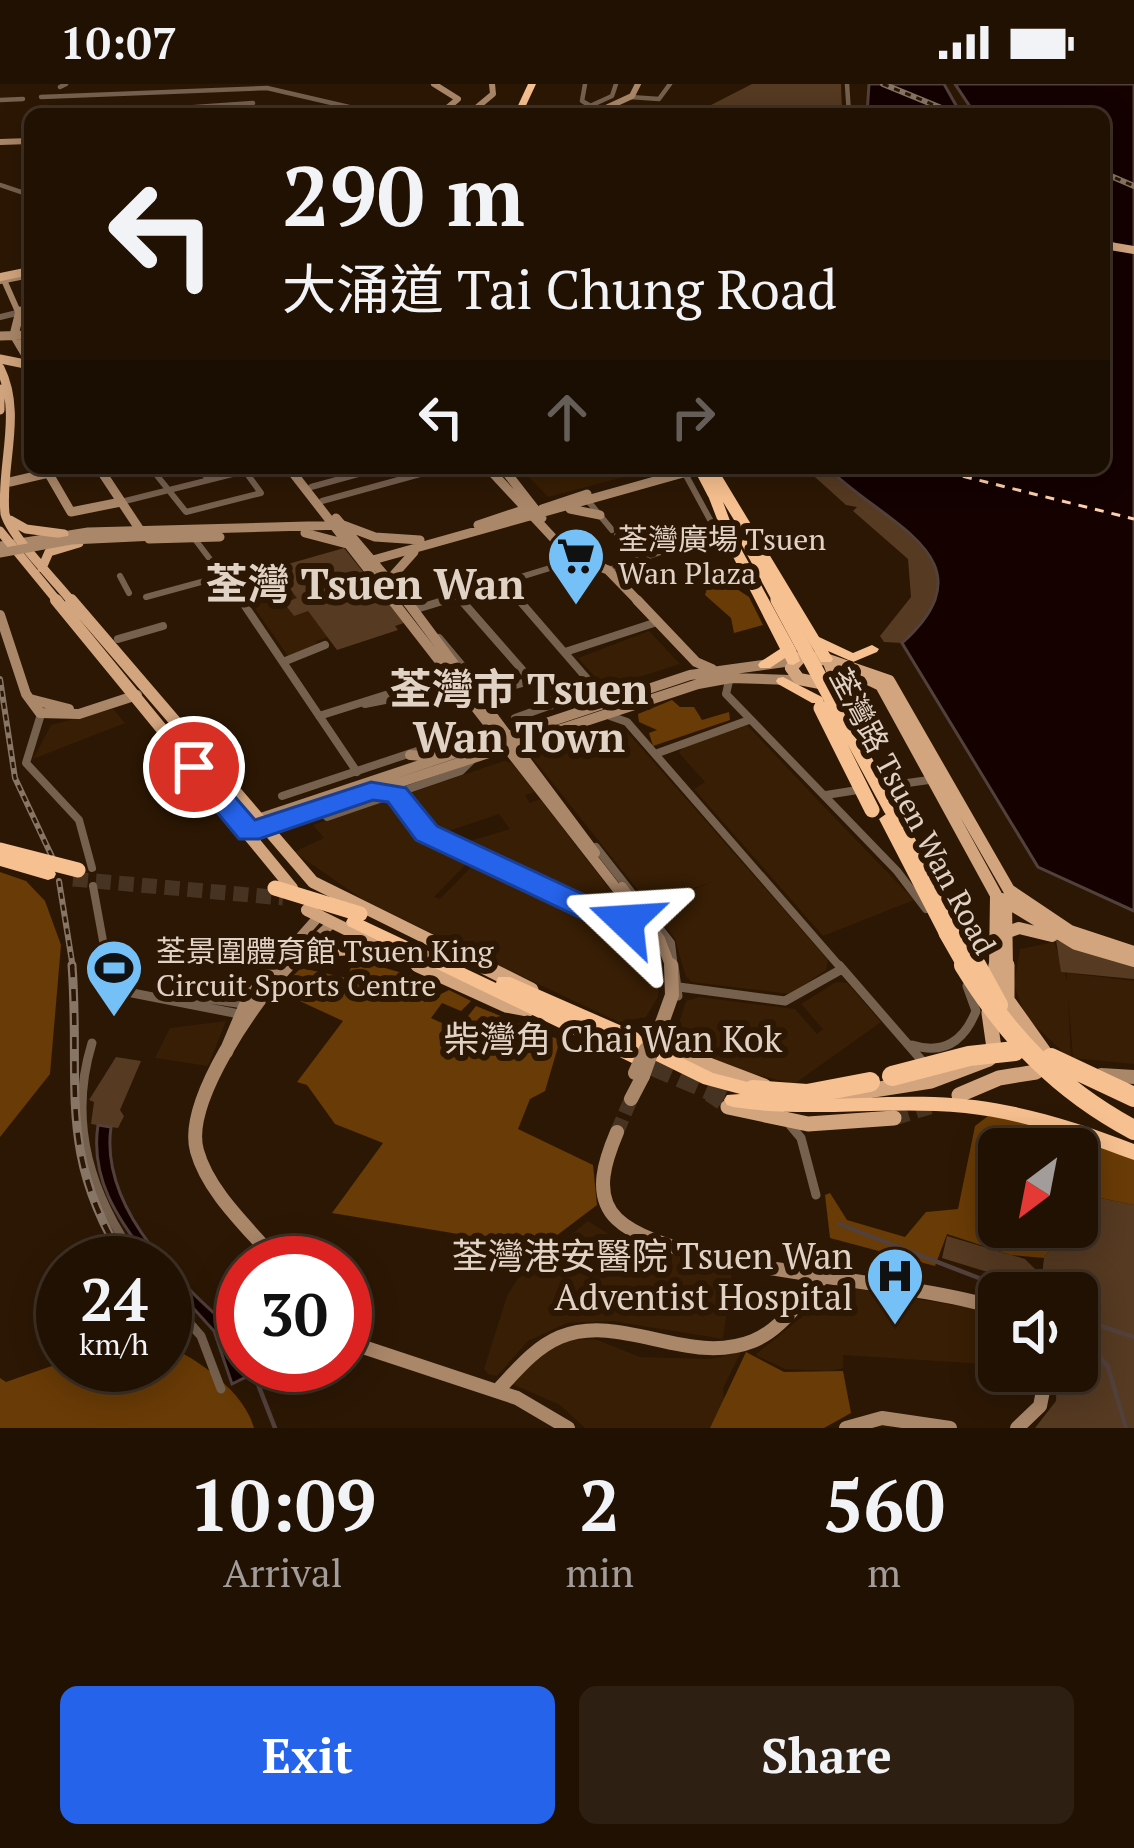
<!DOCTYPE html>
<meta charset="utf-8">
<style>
:root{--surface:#211103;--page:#2d1f12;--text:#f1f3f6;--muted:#a29d9a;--line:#3e3125;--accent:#2563eb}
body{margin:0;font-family:"PT Serif","Noto Sans TC",serif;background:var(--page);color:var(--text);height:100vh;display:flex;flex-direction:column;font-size:45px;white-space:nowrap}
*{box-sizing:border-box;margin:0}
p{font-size:39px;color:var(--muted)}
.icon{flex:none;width:66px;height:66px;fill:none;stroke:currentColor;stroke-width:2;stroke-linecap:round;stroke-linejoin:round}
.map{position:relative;height:1344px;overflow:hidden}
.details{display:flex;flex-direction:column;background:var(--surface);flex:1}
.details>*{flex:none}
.hud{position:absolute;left:24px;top:24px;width:1086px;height:366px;border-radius:18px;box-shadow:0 6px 30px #0003,0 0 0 3px var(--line);background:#211103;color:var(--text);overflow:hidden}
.needle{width:78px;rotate:212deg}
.controls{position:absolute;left:978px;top:1044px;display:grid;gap:24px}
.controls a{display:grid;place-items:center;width:120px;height:120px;border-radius:18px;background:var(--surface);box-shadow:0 6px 30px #0003,0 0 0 3px var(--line);font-size:60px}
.speed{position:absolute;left:36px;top:1152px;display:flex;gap:24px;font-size:60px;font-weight:700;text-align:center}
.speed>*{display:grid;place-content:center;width:156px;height:156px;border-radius:50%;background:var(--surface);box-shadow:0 6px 30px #0003,0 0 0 3px var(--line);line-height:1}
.speed small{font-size:30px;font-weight:400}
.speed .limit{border:18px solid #d22;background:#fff;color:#111}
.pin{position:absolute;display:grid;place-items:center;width:102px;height:102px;color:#fff;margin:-51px;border:6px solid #fff;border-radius:50%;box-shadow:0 3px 12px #0007}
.me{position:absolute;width:132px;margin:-66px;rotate:290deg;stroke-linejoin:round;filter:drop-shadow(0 0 9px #0008)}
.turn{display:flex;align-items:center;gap:42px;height:252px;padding:0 60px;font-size:54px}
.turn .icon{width:156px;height:156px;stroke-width:2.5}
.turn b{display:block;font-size:84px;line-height:102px}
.lanes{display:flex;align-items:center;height:114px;padding:0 60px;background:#0003;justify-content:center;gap:60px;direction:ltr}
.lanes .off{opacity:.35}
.eta{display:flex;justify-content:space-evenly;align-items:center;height:204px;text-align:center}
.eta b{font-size:72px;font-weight:700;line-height:84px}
.cta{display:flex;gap:24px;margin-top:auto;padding:24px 60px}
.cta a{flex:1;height:138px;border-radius:18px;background:var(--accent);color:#fff;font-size:48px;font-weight:700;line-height:138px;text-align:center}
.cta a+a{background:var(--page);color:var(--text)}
.status{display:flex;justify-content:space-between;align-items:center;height:84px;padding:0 60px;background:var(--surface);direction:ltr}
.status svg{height:33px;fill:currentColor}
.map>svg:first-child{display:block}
</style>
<div class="status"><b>10:07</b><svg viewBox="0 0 49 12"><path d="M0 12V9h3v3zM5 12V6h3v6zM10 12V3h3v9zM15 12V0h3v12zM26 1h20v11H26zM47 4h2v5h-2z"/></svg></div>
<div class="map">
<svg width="1134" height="1344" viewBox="0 0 1134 1344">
<rect width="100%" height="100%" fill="#2c1704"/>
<!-- built -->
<path fill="#381e04" d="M 520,384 L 658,384 L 548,413 Z
M 262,486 L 266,491 L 278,488 L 328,553 L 316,557 L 318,563 L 288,572 L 233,493 Z
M 649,547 L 680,580 L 605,604 L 578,574 Z
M 113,625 L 125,639 L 33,675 L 51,641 Z
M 614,640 L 622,642 L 828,876 L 826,886 L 790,910 L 692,898 L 686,893 L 675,855 L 651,823 L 714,797 L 649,820 L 531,672 Z
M 747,641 L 812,710 L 914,816 L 823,852 L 694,705 L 705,698 L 679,669 L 682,663 Z
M 504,677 L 512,679 L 535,708 L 525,711 L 530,719 L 540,715 L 623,822 L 622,830 L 460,760 L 510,745 L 499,730 L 440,750 L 407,714 L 410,709 Z
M 388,716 L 422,755 L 469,777 L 434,813 L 440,815 L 473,781 L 534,813 L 613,843 L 640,844 L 661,884 L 658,913 L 646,933 L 619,938 L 555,908 L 365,817 L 294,768 L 324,754 L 313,741 Z
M 1054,858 L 1067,896 L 1067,889 L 1134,897 L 1134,980 L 1073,974 L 1068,911 L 1071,976 L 1025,932 L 1014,900 L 1020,865 Z
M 836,898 L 847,899 L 881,938 L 794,1000 L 726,983 L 673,958 L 686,917 L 699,913 L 795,925 L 817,950 L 823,945 L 801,920 Z
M 226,937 L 208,982 L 155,974 L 170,944 Z
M 588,1137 L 631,1164 L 733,1180 L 723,1255 L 612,1237 L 567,1239 L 528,1257 L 497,1292 L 488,1290 L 484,1285 L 507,1212 L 521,1189 L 538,1190 L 547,1170 Z
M 840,1202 L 971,1224 L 999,1235 L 999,1281 L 843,1271 L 843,1284 L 830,1287 L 785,1285 L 755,1271 Z
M 595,1255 L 640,1273 L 710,1275 L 741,1268 L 723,1304 L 727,1344 L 585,1344 L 560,1321 L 512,1300 L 540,1270 L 569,1256 Z"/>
<!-- green -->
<path fill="#563a22" d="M 752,0 L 841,0 L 842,28 L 675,30 L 711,21 Z
M 805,384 C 835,384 845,401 868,417 C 926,460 974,499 902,559 L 884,558 L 880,552 L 911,513 L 908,475 L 853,427 L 857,423 L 846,421 Z
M 344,464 L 404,539 L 395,542 L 398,546 L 337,566 L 308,527 L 294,532 L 284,519 L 297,514 L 274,484 Z
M 1056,856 L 1134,882 L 1134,895 L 1061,888 Z
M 116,973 L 141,977 L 120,1026 L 124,1032 L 118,1044 L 91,1040 L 94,1018 L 89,1016 Z
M 1077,1109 L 1134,1121 L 1134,1344 L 1035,1344 L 1056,1317 L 1057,1287 L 1077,1287 L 1077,1209 L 1040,1209 L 1044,1174 L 1058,1153 L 1056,1143 L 1077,1143 Z
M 947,1152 L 1025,1175 L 1040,1190 L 1020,1198 L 942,1174 Z"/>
<!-- forest -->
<path fill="#693b06" d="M 734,484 L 736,490 L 723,496 L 749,513 L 763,541 L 734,549 L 731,534 L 705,511 L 712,487 Z
M 672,616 L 680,623 L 694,623 L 702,636 L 729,628 L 730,636 L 653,662 L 649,649 L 657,646 L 639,638 L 638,630 Z
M 0,788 L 26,797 L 45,817 L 61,861 L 50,990 L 0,1053 Z
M 354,875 L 430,897 L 409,910 L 425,918 L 449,906 L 471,917 L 461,927 L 442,919 L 431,934 L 457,946 L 476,922 L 560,956 L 545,1007 L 530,1015 L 518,1045 L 593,1081 L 597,1121 L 556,1152 L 534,1185 L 511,1187 L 476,1153 L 332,1129 L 383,1059 L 335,1040 L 307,1001 L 297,998 L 343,937 L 278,907 L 301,884 L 347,894 Z
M 988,1032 L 1018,1036 L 1134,1073 L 1134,1121 L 1077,1109 L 1077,1065 L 999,1065 L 999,1143 L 1056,1143 L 1058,1153 L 1044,1174 L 1011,1171 L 947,1150 L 935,1182 L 830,1154 L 825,1111 L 830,1109 L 847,1136 L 905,1153 L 926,1128 L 958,1125 L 975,1042 Z
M 165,1261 C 198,1274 245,1309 254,1344 L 0,1344 L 0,1294 L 6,1298 L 63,1278 L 165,1281 Z
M 746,1268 L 784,1288 L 843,1287 L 851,1329 L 824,1344 L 710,1344 Z"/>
<!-- water -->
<path fill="#140100" stroke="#52403b" stroke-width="3" d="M 869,0 L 944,0 L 961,30 L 867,30 Z
M 955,0 L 1134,0 L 1134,827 L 1038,783 L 902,559 C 996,474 883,440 828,384 L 1104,384 L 1104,169 L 1112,159 L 1104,156 L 1104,30 L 975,30 Z
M 98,1041 L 111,1043 C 99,1128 185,1204 243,1255 L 243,1281 L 270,1281 L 232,1300 L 214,1247 L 165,1193 L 165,1179 L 148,1174 C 117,1134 90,1094 98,1041 Z"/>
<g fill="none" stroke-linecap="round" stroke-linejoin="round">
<!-- stream -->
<path stroke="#52403b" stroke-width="4.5" d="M 839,1140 L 984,1196 L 1036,1209
M 1077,1234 L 1134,1253
M 1077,1243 L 1108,1283 L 1126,1344
M 254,1290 L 275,1344"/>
<!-- ferry -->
<path stroke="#ffd1ab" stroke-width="3" stroke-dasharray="9 8" stroke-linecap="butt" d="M 930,384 L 1134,435"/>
<!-- secondary-tunnel -->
<path stroke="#473321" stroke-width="14" stroke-dasharray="14 6" stroke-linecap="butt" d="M 617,1048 L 631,1015"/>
<!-- primary-tunnel -->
<path stroke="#473321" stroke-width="15" stroke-dasharray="15 8" stroke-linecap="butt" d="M 709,1010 L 728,1023
M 894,1034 L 936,1021"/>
<!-- highway-tunnel-far1 -->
<path stroke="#473321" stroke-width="15" stroke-dasharray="15 8" stroke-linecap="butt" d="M 73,795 L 283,814"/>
<!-- highway-tunnel -->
<path stroke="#473321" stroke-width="20" stroke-dasharray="20 9" stroke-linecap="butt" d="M 653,982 L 733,1016"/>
<!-- street-far3 -->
<path stroke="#76604e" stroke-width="4.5" d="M 585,0 L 582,17 L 600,27
M 847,0 L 849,30
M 60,3 L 66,0
M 41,13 L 267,4 L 349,23 L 349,30
M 630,13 L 659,15 L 670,0
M 0,16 L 23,15
M 612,21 L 640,30 L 657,25
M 590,22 L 612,12 L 616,0
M 95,30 L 253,19
M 0,101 L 30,111
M 12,230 L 30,226"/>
<!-- street-far2 -->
<path stroke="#76604e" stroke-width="6" d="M 0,233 L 25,227
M 151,384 L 186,428 L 261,409 L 245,387
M 200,385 L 209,396
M 311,403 L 380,384
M 584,412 L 612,446
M 322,417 L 442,384
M 121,418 L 257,384
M 617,451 L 642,475
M 194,454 L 243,519
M 608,486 L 711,451 L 714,443 L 682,384
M 120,492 L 129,509
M 504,499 L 521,519
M 146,513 L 264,481 L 268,487
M 458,513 L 463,519
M 436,519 L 576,476"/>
<!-- street-far1 -->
<path stroke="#76604e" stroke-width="8" d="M 241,516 L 357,688
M 461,516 L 553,621
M 413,526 L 446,516
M 439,554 L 485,609 L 530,597
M 118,555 L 163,542
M 565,568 L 657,538
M 283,578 L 325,561
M 729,597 L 726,610 L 897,787 L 926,825
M 365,620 L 405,612 L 410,604
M 42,627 L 26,679 L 79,736 L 92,784
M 319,632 L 452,590
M 610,632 L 627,638 L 841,884
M 515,634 L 596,605 L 519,516
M 655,670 L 749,636
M 879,703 L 936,695
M 396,710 L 427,749 L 613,836 L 637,832
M 826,711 L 864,705
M 282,712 L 444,658
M 327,733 L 461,687 L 474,674
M 596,763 L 671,859 L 674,884
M 93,802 L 108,884"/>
<!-- street -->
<path stroke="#76604e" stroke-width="9" d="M 107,881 L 117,906 L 239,930
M 674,881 L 678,912
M 839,881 L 924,979
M 679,903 L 785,917 L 842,885
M 182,918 L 197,913 L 250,921
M 92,959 C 67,1040 91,1112 139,1179
M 912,961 C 944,971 964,957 976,927 L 967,902
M 790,1041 L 801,1054 L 816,1111
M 165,1211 L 201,1252 L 221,1305"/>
<!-- secondary-far3 -->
<path stroke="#aa8769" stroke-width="6" d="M 434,0 L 458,15 L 440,30
M 469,30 L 493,10 L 492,0
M 593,30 L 632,12 L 638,0
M 0,58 L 30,57
M 4,196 L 19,230
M 0,197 L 30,191"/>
<!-- secondary-far2 -->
<path stroke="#aa8769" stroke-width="9" d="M 20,227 L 14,251 L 30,278
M 0,252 L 30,251
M 99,384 L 140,446
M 289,384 L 394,519
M 488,384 L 568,470 L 608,486 L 640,519
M 503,384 L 542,434
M 49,390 L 71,428 L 121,418
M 10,398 L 70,384
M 542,425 L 587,410
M 570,425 L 600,431
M 336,434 L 408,519
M 478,441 L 523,426
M 305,449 L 347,460
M 149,455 L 220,453
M 0,462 L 88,448 L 343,441 L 375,453 L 420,456
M 373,476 L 701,384
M 390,495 L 414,468"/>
<!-- secondary-far1 -->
<path stroke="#aa8769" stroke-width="10" d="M 392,516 L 617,805
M 406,516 L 595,769
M 637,516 L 696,578 L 712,585
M 0,531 L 26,610 L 40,629 L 79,630 L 137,611
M 30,615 L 69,625
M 410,671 L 435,673
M 375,707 L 396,710
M 243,740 L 690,591 L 792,577
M 249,748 L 698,600 L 731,594 L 790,596
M 273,884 L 320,831
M 285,884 L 329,842"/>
<!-- secondary -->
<path stroke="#aa8769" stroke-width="14" d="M 226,968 L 251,909 L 276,881
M 1101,991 L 1134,993
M 631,1015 L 643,992
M 617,1048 C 606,1074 592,1111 617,1135 C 672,1188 910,1194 999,1225
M 278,1179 C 251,1146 209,1110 197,1067 C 183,1018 255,916 288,881
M 345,1257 L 517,1314 L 568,1344
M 497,1307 C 516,1287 534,1264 560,1253 C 622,1228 688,1283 753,1257 C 785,1244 802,1210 828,1189
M 846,1344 L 882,1334 L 950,1344
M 1017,1344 L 1040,1322 L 1047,1287"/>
<!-- primary-far3 -->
<path stroke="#d2a57e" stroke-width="8" d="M 1104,161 L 1134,166
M 0,193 L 30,187"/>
<!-- primary-far2 -->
<path stroke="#d2a57e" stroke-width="9" d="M 0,275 L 30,281
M 0,284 C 23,330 0,382 5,430 C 12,454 56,497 73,519
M 0,305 L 0,326
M 10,436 L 26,445 L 64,450
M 0,447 L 59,519
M 42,484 L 49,468 L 79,459"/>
<!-- primary-far1 -->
<path stroke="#d2a57e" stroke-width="12" d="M 56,516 L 292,804
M 71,516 L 313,798 L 487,884
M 802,572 L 828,576 L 834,592 L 820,599 L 799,595 L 791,584 Z
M 828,576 L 889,597 L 1009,806 L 1070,847 L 1134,868
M 834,591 L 860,591 L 881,601 L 996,811 L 995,884
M 1002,815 L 1076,860 L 1134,877
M 307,826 L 425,884
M 1008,848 L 1019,844 L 1052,852
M 304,868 L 370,864
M 1007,884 L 1006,818 L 1012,808"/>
<!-- primary -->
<path stroke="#d2a57e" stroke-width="15" d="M 418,881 L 506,921 L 528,925
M 481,881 L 531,906
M 1007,881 L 1007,916 L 1044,968
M 659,962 L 764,1002
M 994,964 L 989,929 L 996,881
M 841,1011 L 931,997 L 989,975
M 959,1011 L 999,994 L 1036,988 L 1043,977
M 728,1023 L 808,1040 L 894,1034"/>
<!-- highway -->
<path fill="#f7c090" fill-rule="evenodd" d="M 528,0 L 536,0 L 522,30 L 514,30 Z
M 705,384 L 717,384 L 819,553 L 853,569 L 872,561 L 879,565 L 877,568 L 853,578 L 828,567 L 833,575 L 831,578 L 821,578 L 723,418 L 739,461 L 796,565 L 800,577 L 793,581 L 788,580 L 785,574 L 770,584 L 760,584 L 758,581 L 760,578 L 780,565 L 727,461 L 707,409 L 709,406 L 717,406 Z
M 834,588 L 841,592 L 852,618 L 850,621 L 845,622 L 838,618 L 827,592 Z
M 783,593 L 822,613 L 824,616 L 822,619 L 812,619 L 778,600 L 776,597 L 778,594 Z
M 891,720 L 899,725 L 967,850 L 965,854 L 959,856 L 952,853 L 946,855 L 940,853 L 938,849 L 879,735 L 886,730 L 883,725 L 886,721 Z
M 0,771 L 54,786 L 56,790 L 54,794 L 48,796 L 0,782 Z
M 354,832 L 496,899 L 498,893 L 510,893 L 638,949 L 651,964 L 662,964 L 713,989 L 759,1001 L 762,1006 L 756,1012 C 815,1019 874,1011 934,1013 C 1004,1015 1070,1035 1134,1060 L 1134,1076 C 1078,1056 1024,1035 965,1029 C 887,1021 810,1035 733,1023 L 727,1021 L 724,1016 L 727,1011 L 740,1010 L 703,1000 L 650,974 L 647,969 L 645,970 L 647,974 L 644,979 L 638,981 L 632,979 L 348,842 L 346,838 L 348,834 Z"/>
<!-- rail-far1 casing -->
<g stroke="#877565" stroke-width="6">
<path id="rail-far1" d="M 883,0 L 956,30
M 1104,89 L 1134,102
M 0,595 L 15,694 L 54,777
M 59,797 L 73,884"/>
</g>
<!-- rail casing -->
<g stroke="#877565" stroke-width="9">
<path id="rail" d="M 72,881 C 81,1001 56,1069 126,1179
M 165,1228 L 175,1241"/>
</g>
<!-- rail-far1 -->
<use href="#rail-far1" stroke="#2c1704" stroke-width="3" stroke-dasharray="6" stroke-linecap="butt"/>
<!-- rail -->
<use href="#rail" stroke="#2c1704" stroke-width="4.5" stroke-dasharray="12" stroke-linecap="butt"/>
<!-- secondary-bridge-far2 -->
<path stroke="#aa8769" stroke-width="9" d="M 0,469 L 71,456 L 156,452"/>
<!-- secondary-bridge-far1 -->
<path stroke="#aa8769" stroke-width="10" d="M 622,803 L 660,855 L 671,884"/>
<!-- secondary-bridge -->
<path stroke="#aa8769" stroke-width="14" d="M 635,989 L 646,965
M 643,992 L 672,911 L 671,881"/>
<!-- highway-bridge-far2 -->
<path stroke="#f7c090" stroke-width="12" d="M 700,384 L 713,409
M 746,456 L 780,519"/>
<!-- highway-bridge-far1 -->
<path stroke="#f7c090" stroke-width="15" d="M 778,516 L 891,725
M 821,624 L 872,726
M 0,766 L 78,786
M 275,804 L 360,830
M 946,849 L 966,884
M 959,850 L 978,884"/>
<!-- highway-bridge -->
<path stroke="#f7c090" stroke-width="20" d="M 964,881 C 1008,953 1059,1006 1134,1046
M 976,881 L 998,921
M 1051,974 L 1134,1013
M 892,992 L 969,972 L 1015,967
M 753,1006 L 807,1010 L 870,998"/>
</g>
<!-- route -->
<path fill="#2563eb" stroke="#184099" stroke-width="3" d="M 194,674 L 204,677 L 255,736 L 371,698 L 406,704 L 437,742 L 617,826 L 636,829 L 641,837 L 626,847 L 602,844 L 416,756 L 388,718 L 373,716 L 259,755 L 239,755 L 180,683 Z"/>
<!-- icons -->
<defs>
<g id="supermarket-pin" transform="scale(3)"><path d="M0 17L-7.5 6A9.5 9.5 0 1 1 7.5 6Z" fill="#75c0f6" stroke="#2c1704"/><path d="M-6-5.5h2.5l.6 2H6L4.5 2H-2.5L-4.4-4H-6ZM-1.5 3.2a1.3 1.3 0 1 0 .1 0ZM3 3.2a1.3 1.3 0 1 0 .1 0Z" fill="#111"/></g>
<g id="stadium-pin" transform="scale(3)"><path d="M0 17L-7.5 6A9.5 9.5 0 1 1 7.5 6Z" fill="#75c0f6" stroke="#2c1704"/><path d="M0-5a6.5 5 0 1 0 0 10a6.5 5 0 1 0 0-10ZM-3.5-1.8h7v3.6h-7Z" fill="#111"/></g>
<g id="hospital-pin" transform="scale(3)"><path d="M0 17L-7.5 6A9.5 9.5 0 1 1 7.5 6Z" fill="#75c0f6" stroke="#2c1704"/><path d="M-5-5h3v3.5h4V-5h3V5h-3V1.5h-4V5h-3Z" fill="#111"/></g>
</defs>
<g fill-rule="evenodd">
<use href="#supermarket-pin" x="576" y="472"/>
<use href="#stadium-pin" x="114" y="884"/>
<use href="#hospital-pin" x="895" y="1192"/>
</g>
<g text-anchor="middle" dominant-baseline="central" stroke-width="12" stroke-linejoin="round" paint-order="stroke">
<!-- poi labels -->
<g font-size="30" fill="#e1d2c6" stroke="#2c1704" text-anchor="start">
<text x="618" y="455">荃灣廣場 Tsuen<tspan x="618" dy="34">Wan Plaza</tspan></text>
<text x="156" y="867">荃景圍體育館 Tsuen King<tspan x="156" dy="34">Circuit Sports Centre</tspan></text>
</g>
<!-- street labels -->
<g font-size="30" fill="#e1d2c6" stroke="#2c1704">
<text transform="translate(913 727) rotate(62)">荃灣路 Tsuen Wan Road</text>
</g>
<!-- quarter labels -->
<g font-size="36" fill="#e1d2c6" stroke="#2c1704">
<text x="613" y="954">柴灣角 Chai Wan Kok</text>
</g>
<!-- near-poi labels -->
<g font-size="36" fill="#e1d2c6" stroke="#2c1704" text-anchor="end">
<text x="853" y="1171">荃灣港安醫院 Tsuen Wan<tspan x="853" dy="41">Adventist Hospital</tspan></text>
</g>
<!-- district labels -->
<g font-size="42" font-weight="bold" fill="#e1d2c6" stroke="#2c1704">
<text x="365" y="499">荃灣 Tsuen Wan</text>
<text x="519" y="604">荃灣市 Tsuen<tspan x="519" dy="48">Wan Town</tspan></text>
</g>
</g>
</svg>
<div class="controls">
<a><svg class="needle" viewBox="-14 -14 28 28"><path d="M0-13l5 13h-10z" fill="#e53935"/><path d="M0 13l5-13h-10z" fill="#a29d9a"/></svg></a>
<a><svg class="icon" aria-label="sound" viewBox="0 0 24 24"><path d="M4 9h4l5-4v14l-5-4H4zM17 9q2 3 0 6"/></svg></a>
</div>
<div class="speed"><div>24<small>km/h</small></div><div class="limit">30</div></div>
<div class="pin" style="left:194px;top:683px;background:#d93025"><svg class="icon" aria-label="arrive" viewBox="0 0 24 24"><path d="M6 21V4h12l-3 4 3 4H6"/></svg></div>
<svg class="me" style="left:626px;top:837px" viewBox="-20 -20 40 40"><path d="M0-17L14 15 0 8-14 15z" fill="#2563eb" stroke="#fff" stroke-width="4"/></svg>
<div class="hud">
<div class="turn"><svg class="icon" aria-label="left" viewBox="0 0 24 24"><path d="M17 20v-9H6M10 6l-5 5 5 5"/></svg><div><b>290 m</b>大涌道 Tai Chung Road</div></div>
<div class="lanes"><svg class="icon" aria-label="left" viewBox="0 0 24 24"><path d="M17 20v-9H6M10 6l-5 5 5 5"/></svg><svg class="icon off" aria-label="ahead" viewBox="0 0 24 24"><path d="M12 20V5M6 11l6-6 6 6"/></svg><svg class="icon off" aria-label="right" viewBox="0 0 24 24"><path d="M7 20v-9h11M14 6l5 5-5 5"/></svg></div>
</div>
</div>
<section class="details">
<div class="eta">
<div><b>10:09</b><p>Arrival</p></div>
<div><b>2</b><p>min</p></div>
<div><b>560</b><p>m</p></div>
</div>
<div class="cta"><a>Exit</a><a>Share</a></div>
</section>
